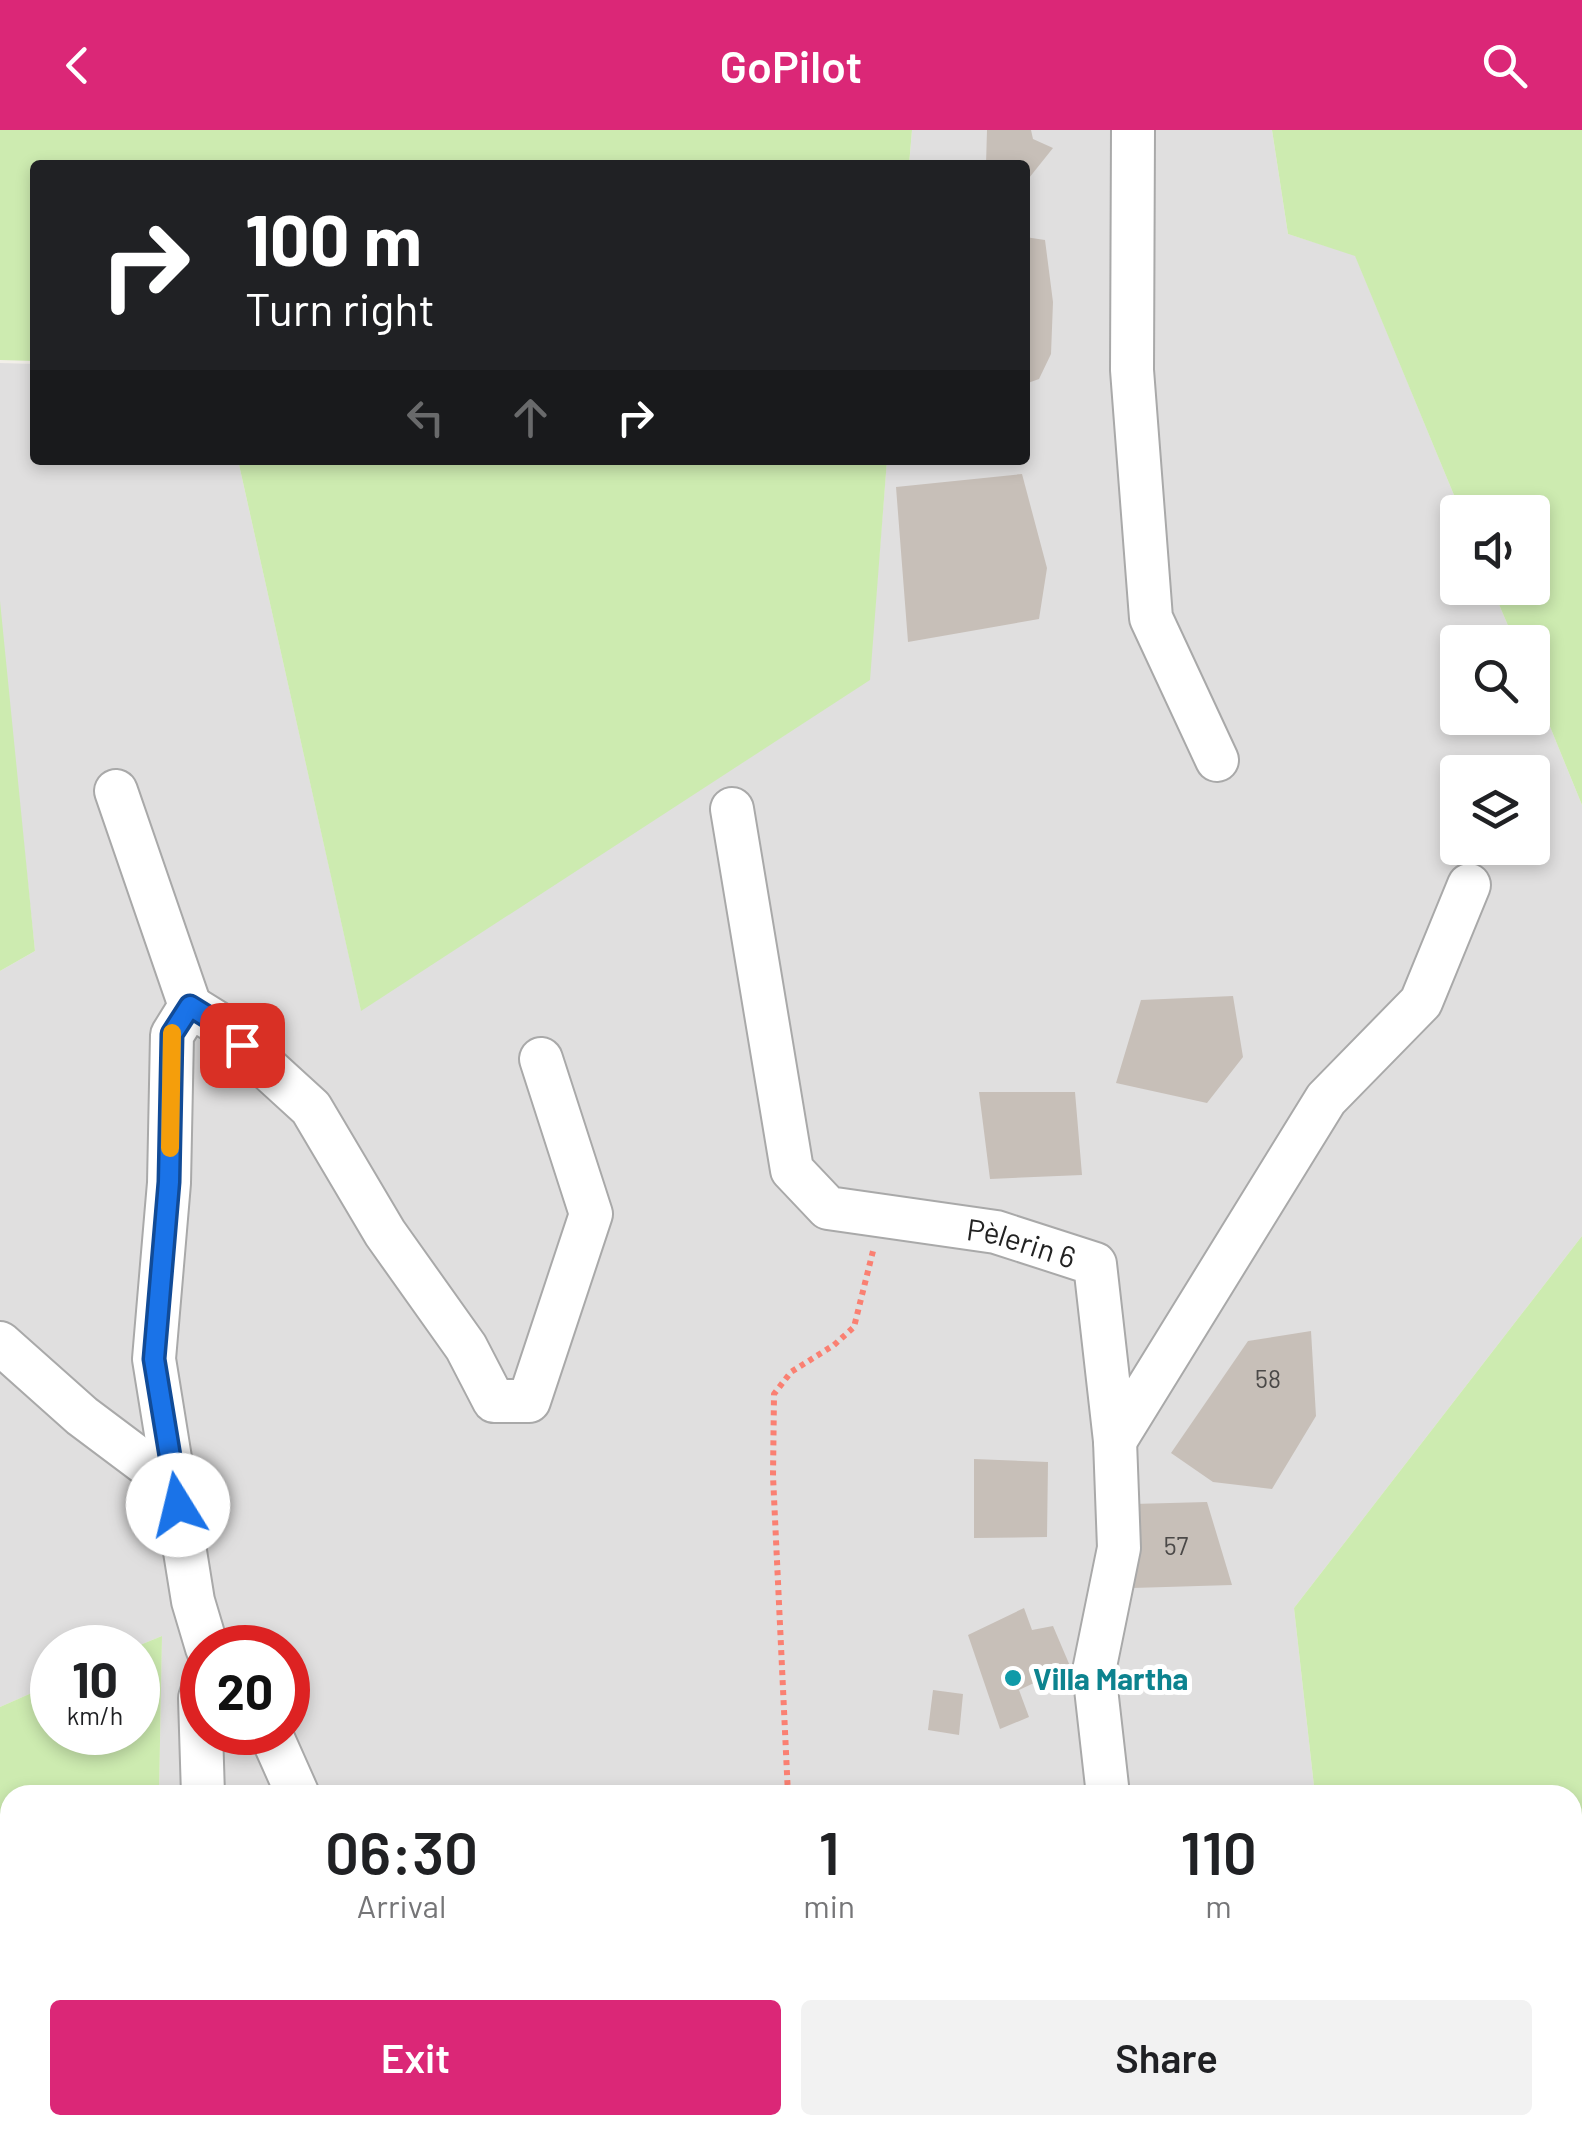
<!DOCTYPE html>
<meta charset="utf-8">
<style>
:root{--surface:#fff;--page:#f2f2f2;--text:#202124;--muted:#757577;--accent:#db2777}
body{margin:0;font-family:Barlow,sans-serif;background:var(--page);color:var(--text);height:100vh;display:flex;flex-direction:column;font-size:38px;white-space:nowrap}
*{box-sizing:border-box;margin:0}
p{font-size:32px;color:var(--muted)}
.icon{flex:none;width:55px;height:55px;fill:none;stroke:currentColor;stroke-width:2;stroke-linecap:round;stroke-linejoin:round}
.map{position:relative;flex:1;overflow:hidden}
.sheet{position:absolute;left:0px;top:1655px;width:1582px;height:350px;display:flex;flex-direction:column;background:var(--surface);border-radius:30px 30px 0 0;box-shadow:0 5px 15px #0003}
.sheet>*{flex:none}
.banner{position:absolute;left:30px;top:30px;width:1000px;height:305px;border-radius:10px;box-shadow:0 5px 15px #0003;background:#202124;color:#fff;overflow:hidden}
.fabs{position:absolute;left:1440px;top:365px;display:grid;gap:20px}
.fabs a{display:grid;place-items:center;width:110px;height:110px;border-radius:10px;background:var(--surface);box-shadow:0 5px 15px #0003;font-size:50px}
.speed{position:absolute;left:30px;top:1495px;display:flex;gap:20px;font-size:50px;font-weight:700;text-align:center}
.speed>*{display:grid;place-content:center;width:130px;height:130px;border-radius:50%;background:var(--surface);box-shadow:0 5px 15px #0003;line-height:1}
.speed small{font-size:25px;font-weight:400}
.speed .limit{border:15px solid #d22;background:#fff;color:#111}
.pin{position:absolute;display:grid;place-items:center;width:85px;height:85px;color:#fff;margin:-42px;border-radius:20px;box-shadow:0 5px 15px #0006}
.me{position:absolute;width:110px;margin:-55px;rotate:351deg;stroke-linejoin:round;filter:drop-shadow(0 0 8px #0008)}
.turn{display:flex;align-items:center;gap:35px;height:210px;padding:0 50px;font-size:45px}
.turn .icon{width:130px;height:130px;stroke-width:2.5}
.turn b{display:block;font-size:70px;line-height:85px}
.lanes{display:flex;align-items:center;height:95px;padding:0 50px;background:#0003;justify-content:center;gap:50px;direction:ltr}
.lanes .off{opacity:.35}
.eta{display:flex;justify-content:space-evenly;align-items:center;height:170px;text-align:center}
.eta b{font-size:60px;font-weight:600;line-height:70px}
.action{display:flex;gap:20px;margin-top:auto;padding:20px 50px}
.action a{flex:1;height:115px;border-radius:10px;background:var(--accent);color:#fff;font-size:40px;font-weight:600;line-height:115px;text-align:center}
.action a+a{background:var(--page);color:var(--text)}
header{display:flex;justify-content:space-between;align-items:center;height:130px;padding:0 50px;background:var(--accent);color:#fff;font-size:45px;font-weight:600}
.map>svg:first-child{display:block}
</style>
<header><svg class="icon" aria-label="back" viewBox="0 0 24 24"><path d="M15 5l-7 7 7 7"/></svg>GoPilot<svg class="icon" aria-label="search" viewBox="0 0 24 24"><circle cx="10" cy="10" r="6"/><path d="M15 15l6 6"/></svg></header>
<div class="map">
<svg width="1582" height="2005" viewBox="0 0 1582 2005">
<rect width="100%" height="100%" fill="#f2efe9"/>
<!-- residential -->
<path fill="#e0dfdf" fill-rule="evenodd" d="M 912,0 L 1272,0 L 1288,104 L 1355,125 L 1461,382 L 1458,382 L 1458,458 L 1492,458 L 1515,512 L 1458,512 L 1458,588 L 1532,588 L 1533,555 L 1582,675 L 1582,1106 L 1294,1478 L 1315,1665 L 159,1665 L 162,1506 L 135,1517 L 52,1518 L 52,1554 L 0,1577 L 0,841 L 35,821 L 0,490 L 0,233 L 35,234 L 35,330 L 238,330 L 361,880 L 869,550 L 887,330 L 1025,330 L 1025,35 L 909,35 ZM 1458,642 L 1532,642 L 1532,718 L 1458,718 ZM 202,1518 L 288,1518 L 288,1602 L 202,1602 Z
M 142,1995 L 1353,1995 L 1354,2005 L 127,2005 Z"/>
<!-- grass -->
<path fill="#cdebb0" d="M 0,0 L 912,0 L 909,35 L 35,35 L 35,231 L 0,230 Z
M 1272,0 L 1582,0 L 1582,675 L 1533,555 L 1532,512 L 1515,512 L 1492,458 L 1532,458 L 1532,382 L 1461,382 L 1355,126 L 1288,104 Z
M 238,330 L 887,330 L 870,550 L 361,881 Z
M 0,471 L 35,821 L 0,841 Z
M 1582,1106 L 1582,2005 L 1354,2005 L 1353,1995 L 1572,1995 L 1572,1665 L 1315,1665 L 1294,1478 Z
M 162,1506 L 159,1665 L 10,1665 L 10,1995 L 142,1995 L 127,2005 L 0,2005 L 0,1577 L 52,1554 L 52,1602 L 138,1602 L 135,1517 Z"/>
<!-- building -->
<path fill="#c7bfb8" d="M 987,0 L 1031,0 L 1033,9 L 1053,18 L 1025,53 L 1025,35 L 986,35 Z
M 1025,107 L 1045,110 L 1053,172 L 1051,224 L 1039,249 L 1025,254 Z
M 1022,344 L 1047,438 L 1039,489 L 908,512 L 896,357 Z
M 1233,866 L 1243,927 L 1207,973 L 1116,953 L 1141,870 Z
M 979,962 L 1075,962 L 1082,1045 L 990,1049 Z
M 1311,1201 L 1316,1286 L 1272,1359 L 1213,1352 L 1171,1323 L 1248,1211 Z
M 974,1329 L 1048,1332 L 1047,1407 L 974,1408 Z
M 1207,1372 L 1232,1455 L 1132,1458 L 1133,1374 Z
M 1024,1478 L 1032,1500 L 1053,1496 L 1070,1536 L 1019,1560 L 1029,1587 L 1000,1599 L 968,1505 Z
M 933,1560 L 963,1564 L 959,1605 L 928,1600 Z
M 1003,1656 L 1073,1662 L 1072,1665 L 1002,1665 Z
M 1187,1656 L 1221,1664 L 1221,1665 L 1185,1665 Z
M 1015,1995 L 1084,1995 L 1086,2005 L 1017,2005 Z"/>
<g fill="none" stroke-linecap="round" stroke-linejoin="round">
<!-- minor casing -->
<g stroke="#a9a9a9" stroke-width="46">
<g id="minor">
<path d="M 1133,0 L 1132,240 L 1151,488 L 1217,630"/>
<path d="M 116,661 L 190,876"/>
<path id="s1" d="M 732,679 L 792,1040 L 828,1078 L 996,1102 L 1095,1134 L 1115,1311 L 1119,1418 L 1094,1541 L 1108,1665"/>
<path d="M 0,1213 L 82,1286 L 174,1355"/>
<path d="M 1115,1311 L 1326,969 L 1421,872 L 1469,755"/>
<path d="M 207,1518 L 193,1471 L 154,1229 L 169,1053 L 172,905 L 190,876 L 219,894 L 311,978 L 385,1103 L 466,1217 L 494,1271 L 529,1271 L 591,1084 L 541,929"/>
<path d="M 202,1562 L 200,1568 L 203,1665"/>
<path d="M 270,1602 L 298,1665"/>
<path d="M 217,1995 L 218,2005"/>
<path d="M 408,1995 L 410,2005"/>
<path d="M 475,1995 L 483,2005"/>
<path d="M 1157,1995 L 1157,2005"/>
</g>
</g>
<!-- path -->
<path stroke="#fa8072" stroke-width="6" stroke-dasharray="5 5" stroke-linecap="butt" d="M 788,1665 L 773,1346 L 774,1264 L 791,1242 L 834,1215 L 854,1197 L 873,1121"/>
<!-- minor -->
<use href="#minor" stroke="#fff" stroke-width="42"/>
</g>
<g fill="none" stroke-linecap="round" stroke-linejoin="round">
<!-- route casing -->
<g stroke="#114b97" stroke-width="25">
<path id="route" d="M 178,1375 L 154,1229 L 169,1052 L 172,904 L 190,876 L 219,894 L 242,915"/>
</g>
<!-- route -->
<use href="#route" stroke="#1a73e8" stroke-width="18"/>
<!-- slow -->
<path stroke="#f59e0b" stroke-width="18" d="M 170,1018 L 172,903"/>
</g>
<!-- markers -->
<circle fill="#0f9aa8" stroke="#fff" stroke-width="4" cx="1013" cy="1548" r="10"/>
<g text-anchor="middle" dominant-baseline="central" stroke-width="10" stroke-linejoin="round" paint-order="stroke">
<!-- number labels -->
<g font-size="25" fill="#4b4948">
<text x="1268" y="1248">58</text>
<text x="1176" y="1415">57</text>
</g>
<!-- street labels -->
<g font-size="30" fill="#222" stroke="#fff">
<text stroke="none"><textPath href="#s1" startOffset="615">Pèlerin 6</textPath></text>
</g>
<!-- culture labels -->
<g font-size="30" font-weight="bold" fill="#0d838f" stroke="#fff" text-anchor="start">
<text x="1033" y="1548">Villa Martha</text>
</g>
</g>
</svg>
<div class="fabs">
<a><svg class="icon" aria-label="sound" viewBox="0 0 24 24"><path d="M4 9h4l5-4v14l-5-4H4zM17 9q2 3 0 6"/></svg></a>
<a><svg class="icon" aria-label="search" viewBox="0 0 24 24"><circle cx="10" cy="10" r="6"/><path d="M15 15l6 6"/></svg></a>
<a><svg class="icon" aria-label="layers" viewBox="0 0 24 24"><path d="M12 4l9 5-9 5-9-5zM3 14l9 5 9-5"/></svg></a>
</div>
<div class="speed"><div>10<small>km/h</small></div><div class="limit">20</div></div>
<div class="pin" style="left:242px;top:915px;background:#d93025"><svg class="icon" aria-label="arrive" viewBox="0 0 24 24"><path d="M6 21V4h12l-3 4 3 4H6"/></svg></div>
<svg class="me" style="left:178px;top:1375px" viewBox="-20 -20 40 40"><circle r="19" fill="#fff"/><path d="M0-13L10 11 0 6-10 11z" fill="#1a73e8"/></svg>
<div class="banner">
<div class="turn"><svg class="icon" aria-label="right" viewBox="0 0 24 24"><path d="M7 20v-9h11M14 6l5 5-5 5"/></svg><div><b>100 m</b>Turn right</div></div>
<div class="lanes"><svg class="icon off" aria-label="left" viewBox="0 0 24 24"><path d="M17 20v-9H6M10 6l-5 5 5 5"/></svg><svg class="icon off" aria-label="ahead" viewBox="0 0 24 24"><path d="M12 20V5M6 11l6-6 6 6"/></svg><svg class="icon" aria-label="right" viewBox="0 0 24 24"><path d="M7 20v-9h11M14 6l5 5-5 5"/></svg></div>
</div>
<section class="sheet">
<div class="eta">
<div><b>06:30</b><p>Arrival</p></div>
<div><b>1</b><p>min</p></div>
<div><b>110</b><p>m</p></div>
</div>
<div class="action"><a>Exit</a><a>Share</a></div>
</section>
</div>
